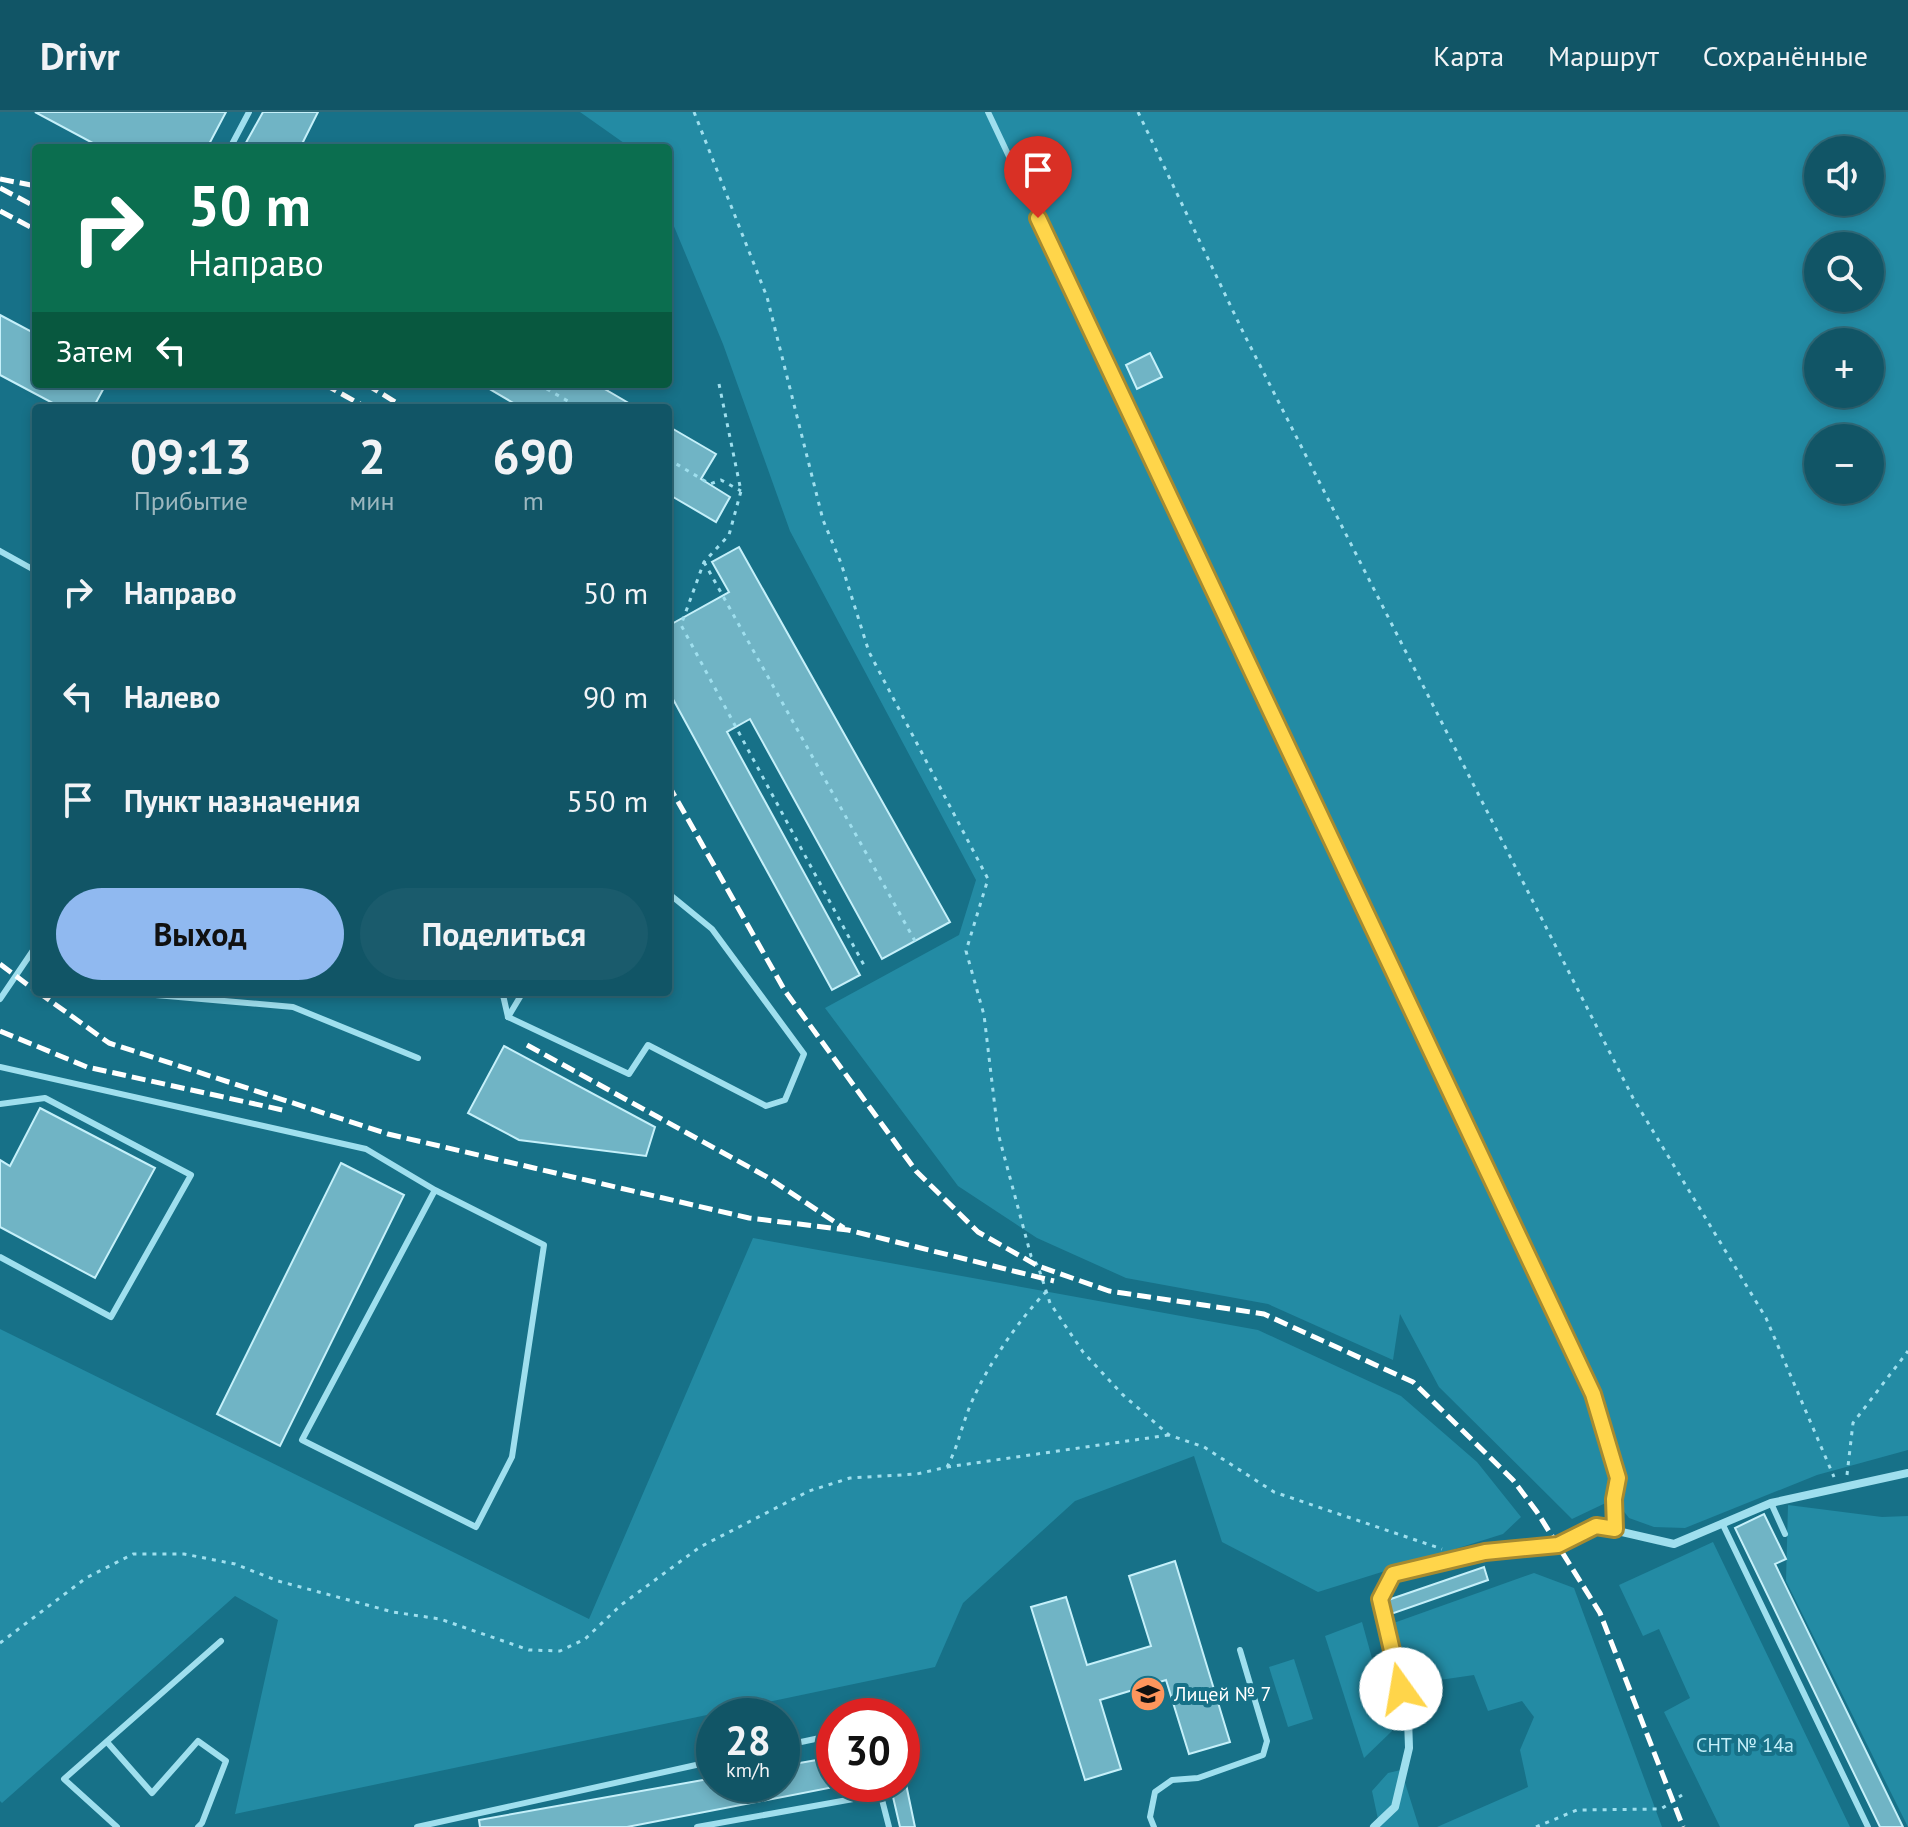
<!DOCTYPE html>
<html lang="ru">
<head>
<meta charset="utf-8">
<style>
  body { margin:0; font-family:"PT Sans",sans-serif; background:#1a5b6c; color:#f1f3f6; height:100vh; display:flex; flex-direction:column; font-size:30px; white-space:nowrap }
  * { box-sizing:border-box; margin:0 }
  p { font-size:26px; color:#9cb7bf }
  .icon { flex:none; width:44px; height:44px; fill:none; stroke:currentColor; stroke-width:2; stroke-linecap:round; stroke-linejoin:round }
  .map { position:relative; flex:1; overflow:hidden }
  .side { position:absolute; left:32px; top:292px; width:640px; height:592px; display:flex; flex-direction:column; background:#156; border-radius:8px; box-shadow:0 4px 12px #0003,0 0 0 2px #306b7a }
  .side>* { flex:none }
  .banner { position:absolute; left:32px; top:32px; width:640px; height:244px; border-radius:8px; box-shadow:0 4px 12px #0003,0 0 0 2px #306b7a; background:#0b6e4f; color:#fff; overflow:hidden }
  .buttons { position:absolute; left:1804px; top:24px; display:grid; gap:16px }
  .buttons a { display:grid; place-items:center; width:80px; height:80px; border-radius:50%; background:#156; box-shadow:0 4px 12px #0003,0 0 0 2px #306b7a; font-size:40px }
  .speed { position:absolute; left:696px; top:1586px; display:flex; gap:16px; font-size:40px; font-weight:700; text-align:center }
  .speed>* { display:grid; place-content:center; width:104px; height:104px; border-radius:50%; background:#156; box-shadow:0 4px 12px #0003,0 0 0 2px #306b7a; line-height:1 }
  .speed small { font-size:20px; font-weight:400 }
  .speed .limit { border:12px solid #d22; background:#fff; color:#111 }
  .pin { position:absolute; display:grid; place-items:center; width:68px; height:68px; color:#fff; margin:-82px -34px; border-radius:50% 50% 50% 0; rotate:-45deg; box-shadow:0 0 8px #0007 }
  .pin .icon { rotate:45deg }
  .me { position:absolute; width:88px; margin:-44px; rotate:347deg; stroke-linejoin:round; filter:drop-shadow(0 0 6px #0008) }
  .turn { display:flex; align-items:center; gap:28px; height:168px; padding:0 24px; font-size:36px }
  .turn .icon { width:104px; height:104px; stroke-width:2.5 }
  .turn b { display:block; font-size:56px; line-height:68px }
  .then { display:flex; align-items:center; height:76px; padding:0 24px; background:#0003; gap:16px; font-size:30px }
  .eta { display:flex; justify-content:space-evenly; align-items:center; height:136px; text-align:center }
  .eta b { font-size:48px; font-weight:800; line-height:56px }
  .button { display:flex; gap:16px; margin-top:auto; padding:16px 24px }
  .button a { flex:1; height:92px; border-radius:48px; background:#90b9f0; color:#111; font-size:32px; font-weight:800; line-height:92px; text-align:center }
  .button a+a { background:#1a5b6c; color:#f1f3f6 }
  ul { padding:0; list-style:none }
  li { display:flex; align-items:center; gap:24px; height:104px; padding:0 24px }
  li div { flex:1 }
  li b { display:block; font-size:30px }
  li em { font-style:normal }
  header { display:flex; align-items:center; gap:48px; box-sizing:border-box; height:112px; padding:0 40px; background:#156; border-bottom:2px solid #306b7a }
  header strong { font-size:38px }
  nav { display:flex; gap:44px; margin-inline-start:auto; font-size:28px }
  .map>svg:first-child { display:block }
</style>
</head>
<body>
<header>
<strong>Drivr</strong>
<nav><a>Карта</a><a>Маршрут</a><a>Сохранённые</a></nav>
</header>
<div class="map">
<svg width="1908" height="1715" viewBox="0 0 1908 1715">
  <rect width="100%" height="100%" fill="#177188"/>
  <!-- green -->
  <g fill="#238ba4" fill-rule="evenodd">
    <path d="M 580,0 L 1908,0 L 1908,1338 L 1817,1363 L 1685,1416 L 1654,1415 L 1629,1406 L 1614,1387 L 1572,1407 L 1439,1275 L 1400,1202 L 1393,1248 L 1268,1192 L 1126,1166 L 1037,1126 L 958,1074 L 825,896 L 959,823 L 976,768 L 790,419 L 723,232 L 668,100 L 668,36 L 631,36 ZM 1818,38 L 1870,38 L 1870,90 L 1818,90 ZM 1818,134 L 1870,134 L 1870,186 L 1818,186 ZM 1818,230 L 1870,230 L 1870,282 L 1818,282 ZM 1818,326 L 1870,326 L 1870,378 L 1818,378 Z"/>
    <path d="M 753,1126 L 1258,1218 L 1401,1284 L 1477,1350 L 1521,1405 L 1503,1422 L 1318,1480 L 1222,1430 L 1194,1344 L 1075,1389 L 963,1491 L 935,1555 L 235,1702 L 278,1508 L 235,1484 L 2,1691 L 0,1689 L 0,1217 L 589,1507 Z"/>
    <path d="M 1788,1393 L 1882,1405 L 1908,1404 L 1908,1715 L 1786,1469 Z"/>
    <path d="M 1713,1430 L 1850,1715 L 1720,1715 L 1664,1600 L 1690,1586 L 1659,1517 L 1643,1524 L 1619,1473 Z"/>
    <path d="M 1534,1461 L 1574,1476 L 1662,1715 L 1437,1715 L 1528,1675 L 1520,1638 L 1534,1605 L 1522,1589 L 1488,1599 L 1474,1563 L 1405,1573 L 1388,1513 Z"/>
    <path d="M 1362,1510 L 1392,1619 L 1364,1646 L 1325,1524 Z"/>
    <path d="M 1294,1547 L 1313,1607 L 1288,1615 L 1269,1555 Z"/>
    <path d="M 1401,1658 L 1419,1715 L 1377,1715 L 1379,1712 L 1372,1679 L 1388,1661 Z"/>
  </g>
  <!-- building -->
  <g fill="#70b4c5" stroke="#c5f0fa" stroke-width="2">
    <path d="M 35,0 L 226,0 L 207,36 L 102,36 Z"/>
    <path d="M 263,0 L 318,0 L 300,36 L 243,36 Z"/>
    <path d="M 0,203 L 36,222 L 36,272 L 106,272 L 93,296 L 62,296 L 0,263 Z"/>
    <path d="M 1150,241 L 1162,265 L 1137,277 L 1126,253 Z"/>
    <path d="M 481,272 L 596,272 L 637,296 L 522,296 Z"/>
    <path d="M 668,314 L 716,342 L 701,367 L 730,385 L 716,410 L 668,382 Z"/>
    <path d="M 739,435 L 950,810 L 882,847 L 750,607 L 727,620 L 860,863 L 832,878 L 668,578 L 668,514 L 729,480 L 712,450 Z"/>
    <path d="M 504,934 L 655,1015 L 646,1044 L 519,1028 L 468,1001 Z"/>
    <path d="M 40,996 L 155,1056 L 95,1166 L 0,1115 L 0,1048 L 10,1054 Z"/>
    <path d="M 341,1051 L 404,1083 L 280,1334 L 217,1302 Z"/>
    <path d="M 1764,1402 L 1786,1447 L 1775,1452 L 1903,1715 L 1880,1715 L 1735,1416 Z"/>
    <path d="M 1175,1449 L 1230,1630 L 1189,1642 L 1166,1568 L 1100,1588 L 1121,1657 L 1085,1668 L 1031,1495 L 1066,1485 L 1087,1553 L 1151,1534 L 1129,1464 Z"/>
    <path d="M 1484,1455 L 1488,1468 L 1391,1502 L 1388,1488 Z"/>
    <path d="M 834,1645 L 834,1675 L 627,1715 L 480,1715 L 479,1708 L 714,1666 L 714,1672 L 782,1672 L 782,1654 Z"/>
    <path d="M 890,1672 L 906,1672 L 915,1715 L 900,1715 Z"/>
  </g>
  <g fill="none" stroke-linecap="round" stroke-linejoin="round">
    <!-- path -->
    <g stroke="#9fdfee" stroke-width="3" stroke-dasharray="4 6" stroke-linecap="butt">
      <path d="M 694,0 L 767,185 L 823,408 L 841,451 L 869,540 L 988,767 L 966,839 L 984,903 L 998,1021 L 1031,1144 L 1038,1154 L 1050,1191 L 1083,1240 L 1122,1282 L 1169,1323 L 1204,1335 L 1274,1380 L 1442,1437"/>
      <path d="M 1138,0 L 1244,222 L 1633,986 L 1766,1206 L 1834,1365"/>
      <path d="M 538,272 L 580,296"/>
      <path d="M 719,272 L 741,379 L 729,423 L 704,450 L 681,513 L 866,857"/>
      <path d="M 668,347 L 710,372 L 721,368 L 741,379"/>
      <path d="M 704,450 L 915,829"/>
      <path d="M 947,1355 L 1169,1323"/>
      <path d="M 1847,1363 L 1853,1311 L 1908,1239"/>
      <path d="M 0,1531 L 86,1466 L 133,1442 L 184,1442 L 235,1452 L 278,1469 L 393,1500 L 440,1507 L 529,1538 L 560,1539 L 585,1527 L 621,1493 L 700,1435 L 809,1379 L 850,1366 L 917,1362 L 947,1355 C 958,1334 959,1323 967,1302 C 980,1264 1018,1208 1046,1180"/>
      <path d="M 1536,1715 L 1577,1698 L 1661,1697 L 1682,1683"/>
    </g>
    <!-- lane -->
    <g stroke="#9fdfee" stroke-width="6">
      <path d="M 988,0 L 1593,1282 L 1618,1366 L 1614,1387 L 1615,1417"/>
      <path d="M 230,36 L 249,0"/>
      <path d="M 0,439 L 36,459"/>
      <path d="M 121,880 L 293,895 L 418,946"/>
      <path d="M 498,880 L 503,883 L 508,905"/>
      <path d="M 0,887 L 36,834"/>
      <path d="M 508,905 L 629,962 L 648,933 L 766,994 L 785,988 L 804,942 L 712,817 L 668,781"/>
      <path d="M 508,905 L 523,880"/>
      <path d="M 0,955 L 366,1037 L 435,1078 L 544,1133 L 512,1345 L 476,1415 L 302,1328 L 435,1078"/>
      <path d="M 0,992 L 45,986 L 191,1063 L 111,1205 L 0,1145"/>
      <path d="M 1771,1391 L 1785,1422"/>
      <path d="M 1723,1413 L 1868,1715"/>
      <path d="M 107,1630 L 152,1681 L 198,1629 L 226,1649 L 202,1711 L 198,1715"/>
      <path d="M 782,1634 L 834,1623"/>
      <path d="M 878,1672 L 889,1715"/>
      <path d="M 117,1715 L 64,1667 L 221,1529"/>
      <path d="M 417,1715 L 714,1649"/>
      <path d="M 697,1715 L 881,1682"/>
      <path d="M 1154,1715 L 1150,1705 L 1155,1680 L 1172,1668 L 1198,1666 L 1263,1643 L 1267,1629 L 1240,1538"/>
    </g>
    <!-- street -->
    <path stroke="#9fdfee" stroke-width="8" d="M 1374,1715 L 1395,1695 L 1409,1636 L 1408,1606 L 1380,1487 L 1393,1462 L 1485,1440 L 1558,1433 L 1596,1414 L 1674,1432 L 1771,1391 L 1908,1361"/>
    <!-- rail -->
    <g stroke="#fff" stroke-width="5" stroke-dasharray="14 6" stroke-linecap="butt">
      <path d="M 0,67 L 36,74"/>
      <path d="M 0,76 L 36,95"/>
      <path d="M 0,99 L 36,118"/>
      <path d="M 324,272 L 367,296"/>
      <path d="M 366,272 L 405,296"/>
      <path d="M 668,672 L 785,879 L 916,1059 L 978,1120 L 1038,1154 L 1109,1179 L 1264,1202 L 1413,1270 L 1513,1368 L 1537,1400 L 1600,1501 L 1683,1715"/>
      <path d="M 0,852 L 36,879"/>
      <path d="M 38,880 L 109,931 L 388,1022 L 749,1106 L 848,1118 L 1054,1169"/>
      <path d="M 0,919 L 87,955 L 287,999"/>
      <path d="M 527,933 L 767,1065 L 844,1116"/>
    </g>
  </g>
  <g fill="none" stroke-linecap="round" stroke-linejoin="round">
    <defs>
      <path id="route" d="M 1038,106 L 1593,1282 L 1618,1366 L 1614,1387 L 1615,1417 L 1596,1414 L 1558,1433 L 1485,1440 L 1393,1462 L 1380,1487 L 1401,1577"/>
    </defs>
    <!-- route casing -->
    <use href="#route" stroke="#a68a30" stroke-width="20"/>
    <!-- route -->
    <use href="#route" stroke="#ffd54a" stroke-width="14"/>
  </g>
  <!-- icons -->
  <defs>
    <symbol id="school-disc" viewBox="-11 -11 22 22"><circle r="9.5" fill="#ff955c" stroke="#177188"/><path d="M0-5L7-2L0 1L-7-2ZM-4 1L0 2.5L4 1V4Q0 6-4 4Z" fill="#111"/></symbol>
  </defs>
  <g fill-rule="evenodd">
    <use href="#school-disc" x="1128" y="1562" width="40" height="40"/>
  </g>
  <g text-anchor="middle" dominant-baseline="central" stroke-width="8" stroke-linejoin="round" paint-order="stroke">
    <!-- poi labels -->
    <g font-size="20" fill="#fff" stroke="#177188" text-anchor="start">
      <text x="1174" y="1582">Лицей № 7</text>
    </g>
    <!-- park labels -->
    <g font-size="20" fill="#c5f0fa" stroke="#177188">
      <text x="1745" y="1633">СНТ № 14а</text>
    </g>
  </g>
</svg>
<div class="buttons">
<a><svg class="icon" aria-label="sound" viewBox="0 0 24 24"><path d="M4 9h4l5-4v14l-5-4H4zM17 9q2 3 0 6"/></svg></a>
<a><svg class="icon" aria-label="search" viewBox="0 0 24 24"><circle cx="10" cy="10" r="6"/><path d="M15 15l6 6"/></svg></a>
<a>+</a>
<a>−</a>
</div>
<div class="speed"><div>28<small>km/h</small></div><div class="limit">30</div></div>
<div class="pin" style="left:1038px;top:106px;background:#d93025"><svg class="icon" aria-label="arrive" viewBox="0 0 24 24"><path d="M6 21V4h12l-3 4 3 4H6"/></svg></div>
<svg class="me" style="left:1401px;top:1577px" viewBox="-20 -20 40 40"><circle r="19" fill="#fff"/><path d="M0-13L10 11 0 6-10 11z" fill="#ffd54a"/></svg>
<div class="banner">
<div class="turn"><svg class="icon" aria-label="right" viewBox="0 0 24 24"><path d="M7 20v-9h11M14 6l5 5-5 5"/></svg><div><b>50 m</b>Направо</div></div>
<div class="then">Затем<svg class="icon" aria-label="left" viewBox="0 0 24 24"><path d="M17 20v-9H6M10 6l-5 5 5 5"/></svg></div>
</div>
<section class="side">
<div class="eta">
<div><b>09:13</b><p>Прибытие</p></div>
<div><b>2</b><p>мин</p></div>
<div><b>690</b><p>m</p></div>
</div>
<ul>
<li><svg class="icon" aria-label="right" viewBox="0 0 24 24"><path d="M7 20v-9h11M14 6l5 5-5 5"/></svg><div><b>Направо</b></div><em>50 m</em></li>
<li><svg class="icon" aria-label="left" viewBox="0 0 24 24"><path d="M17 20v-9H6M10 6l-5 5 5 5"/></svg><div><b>Налево</b></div><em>90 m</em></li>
<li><svg class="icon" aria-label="arrive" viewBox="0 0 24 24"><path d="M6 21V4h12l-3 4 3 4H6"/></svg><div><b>Пункт назначения</b></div><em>550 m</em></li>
</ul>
<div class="button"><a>Выход</a><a>Поделиться</a></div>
</section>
</div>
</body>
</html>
